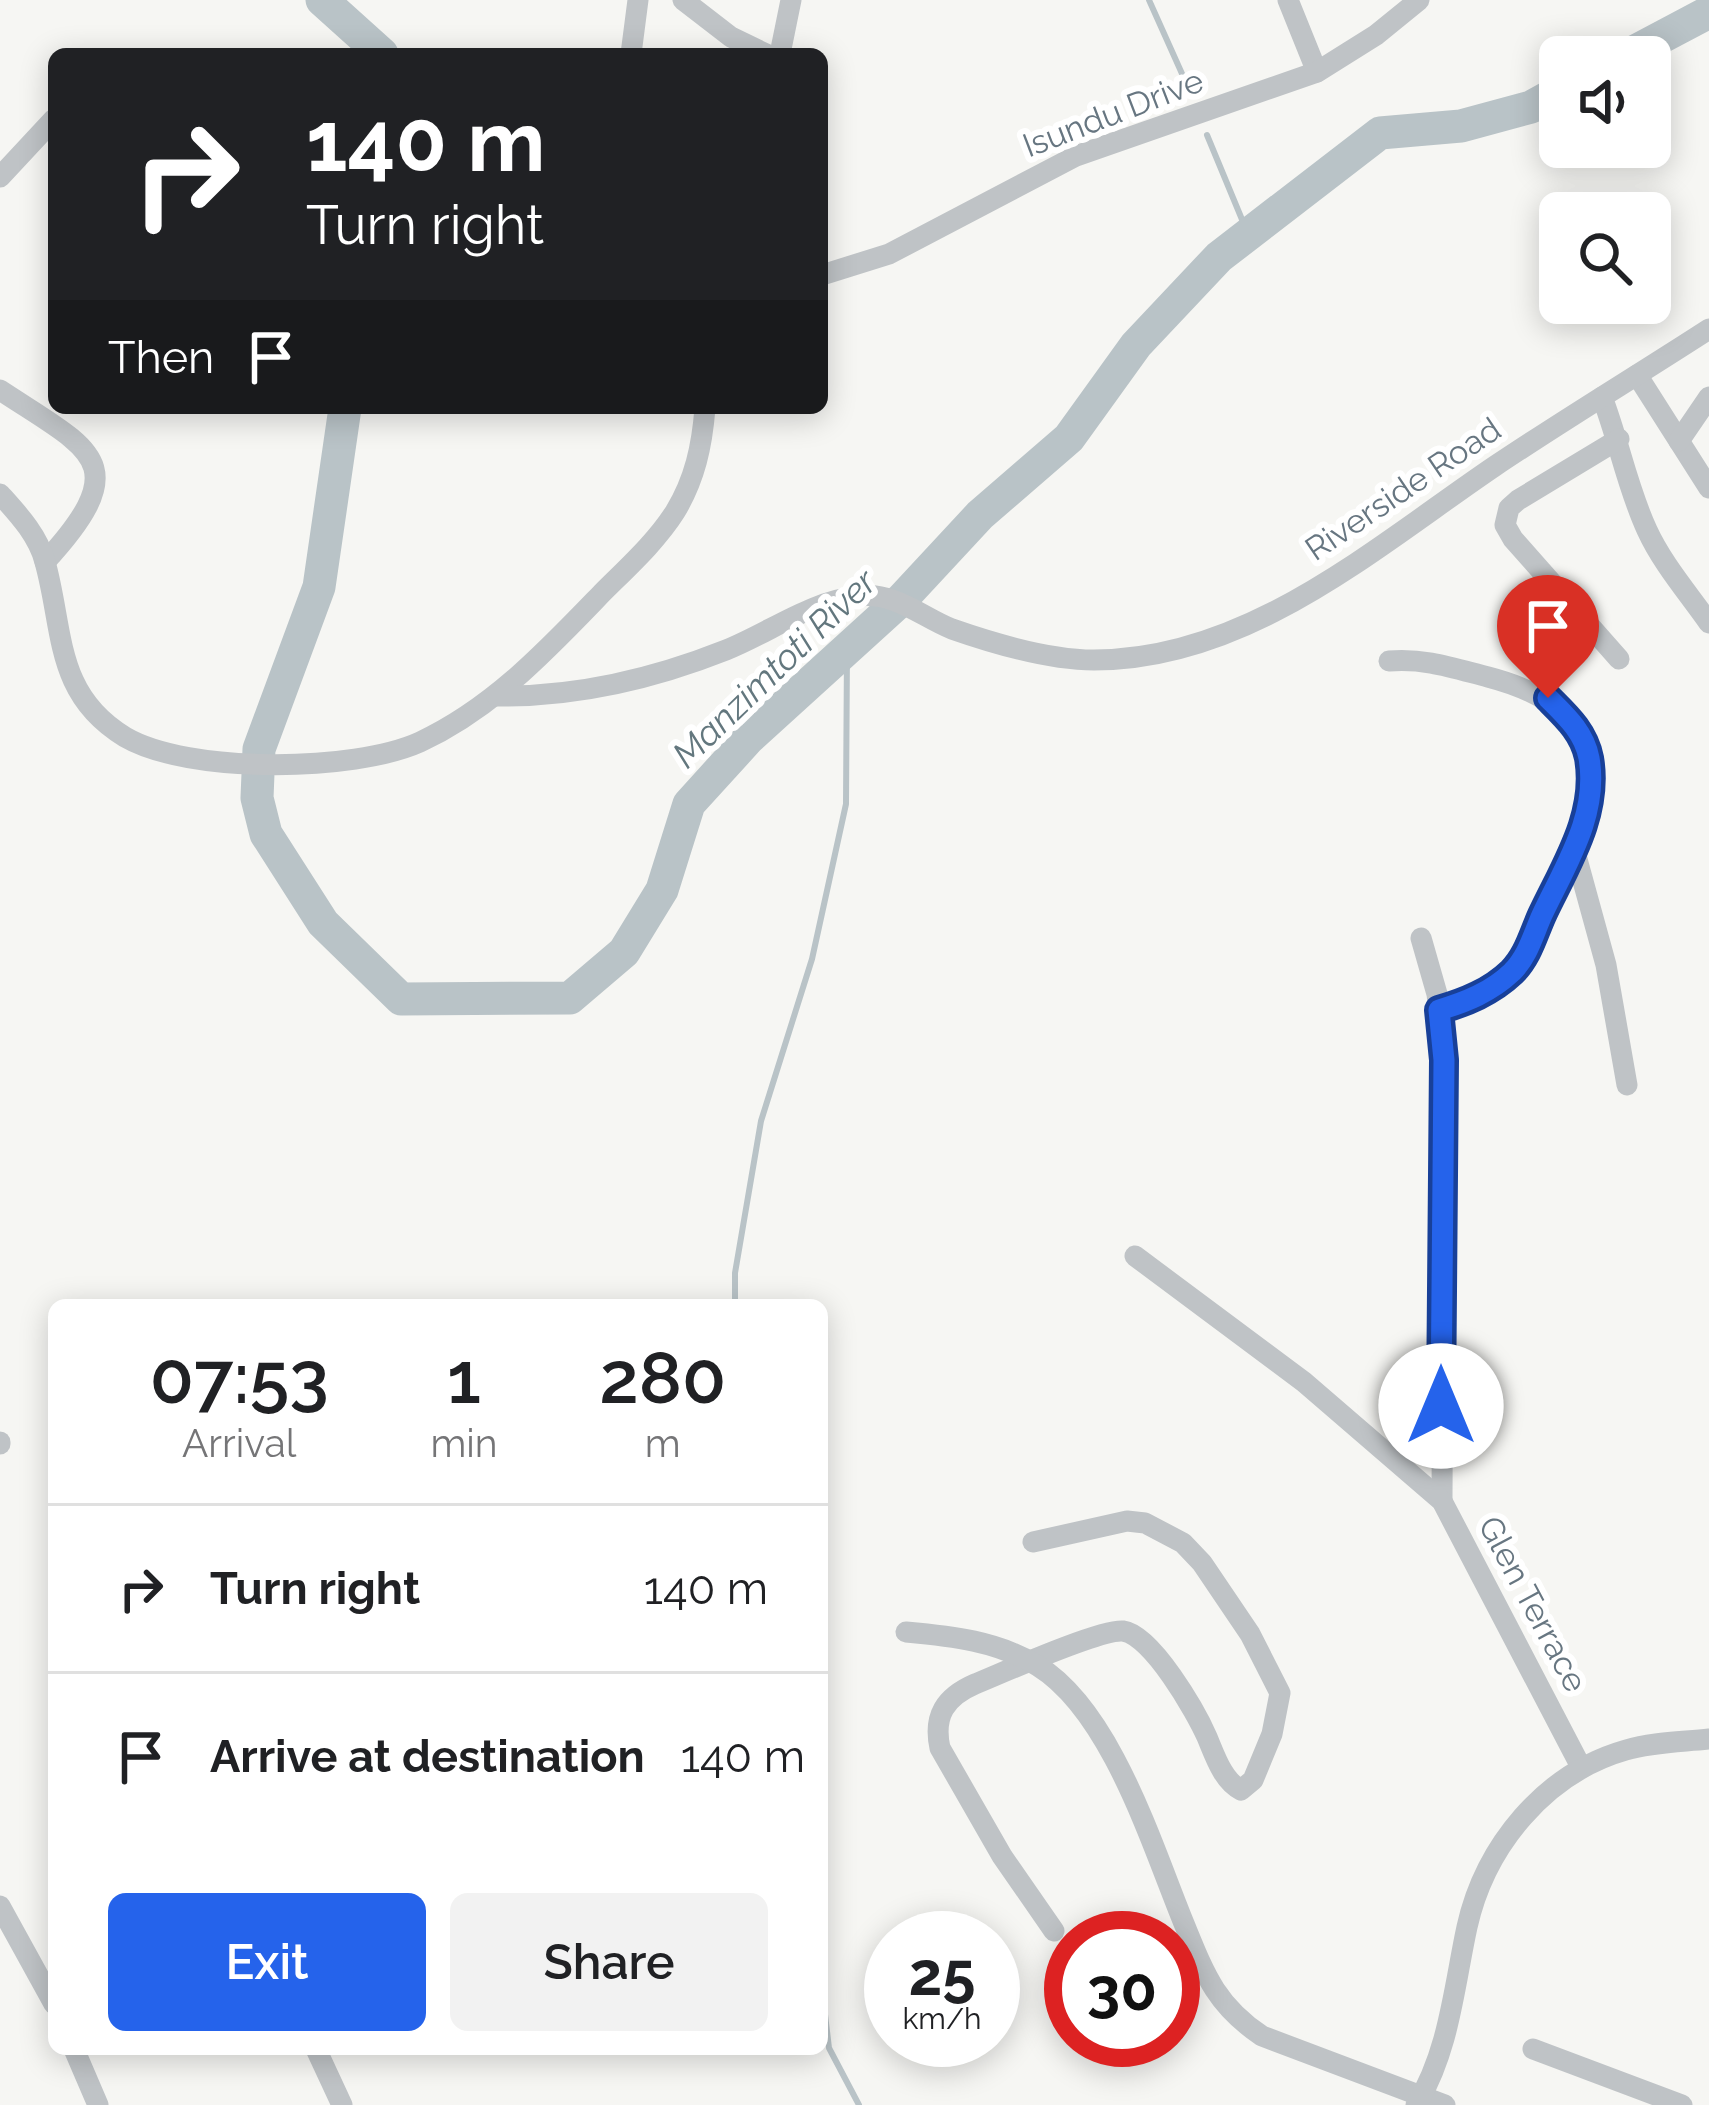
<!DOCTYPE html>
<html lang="en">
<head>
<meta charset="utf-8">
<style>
  body { margin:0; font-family:Raleway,sans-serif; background:#f2f2f2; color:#202124; height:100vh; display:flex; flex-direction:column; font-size:45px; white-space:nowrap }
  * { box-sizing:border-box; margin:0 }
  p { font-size:39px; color:#757577 }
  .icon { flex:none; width:66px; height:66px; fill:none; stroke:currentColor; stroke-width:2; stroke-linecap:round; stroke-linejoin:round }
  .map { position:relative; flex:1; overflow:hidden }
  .drawer { position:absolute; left:48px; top:1299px; width:780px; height:756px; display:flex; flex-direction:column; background:#fff; border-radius:18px; box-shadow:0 6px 30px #0003 }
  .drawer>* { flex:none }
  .top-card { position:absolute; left:48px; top:48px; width:780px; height:366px; border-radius:18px; box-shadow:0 6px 30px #0003; background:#202124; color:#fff; overflow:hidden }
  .buttons { position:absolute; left:1539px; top:36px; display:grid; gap:24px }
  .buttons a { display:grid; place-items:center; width:132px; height:132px; border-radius:18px; background:#fff; box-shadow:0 6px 30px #0003; font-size:60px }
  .speed { position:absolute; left:864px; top:1911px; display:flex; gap:24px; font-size:60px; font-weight:700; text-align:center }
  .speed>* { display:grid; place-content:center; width:156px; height:156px; border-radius:50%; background:#fff; box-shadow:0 6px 30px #0003; line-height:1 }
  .speed small { font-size:30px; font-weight:400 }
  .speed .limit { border:18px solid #d22; background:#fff; color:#111 }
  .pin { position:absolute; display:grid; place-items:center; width:102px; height:102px; color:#fff; margin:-123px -51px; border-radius:50% 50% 50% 0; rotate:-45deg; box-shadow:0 0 12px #0007 }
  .pin .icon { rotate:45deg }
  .me { position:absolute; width:132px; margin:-66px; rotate:0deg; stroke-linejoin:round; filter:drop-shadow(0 0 9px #0008) }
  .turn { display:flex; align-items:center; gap:42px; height:252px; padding:0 60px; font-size:54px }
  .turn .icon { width:156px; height:156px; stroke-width:2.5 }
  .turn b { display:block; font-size:84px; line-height:102px }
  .then { display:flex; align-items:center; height:114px; padding:0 60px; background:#0003; gap:24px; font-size:45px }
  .eta { display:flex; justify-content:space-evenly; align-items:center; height:204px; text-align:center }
  .eta b { font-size:72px; font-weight:600; line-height:84px }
  .primary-button { display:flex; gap:24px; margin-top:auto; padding:24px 60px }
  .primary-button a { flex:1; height:138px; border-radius:18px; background:#2563eb; color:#fff; font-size:48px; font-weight:600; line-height:138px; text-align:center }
  .primary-button a+a { background:#f2f2f2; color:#202124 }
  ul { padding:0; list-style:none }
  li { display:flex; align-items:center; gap:36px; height:168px; padding:0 60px; border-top:3px solid #e0e0e0 }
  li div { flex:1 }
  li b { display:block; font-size:45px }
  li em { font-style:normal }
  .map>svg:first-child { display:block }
</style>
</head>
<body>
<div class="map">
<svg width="1709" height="2105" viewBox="0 0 1709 2105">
  <rect width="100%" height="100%" fill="#f6f6f3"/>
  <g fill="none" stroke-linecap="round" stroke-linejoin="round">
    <!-- stream -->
    <g stroke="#b9c3c7" stroke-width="6">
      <path d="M 1149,0 L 1192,96"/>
      <path d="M 1207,135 L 1248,234"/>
      <path d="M 735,1305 L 735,1273 L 761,1121 L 812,959 L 846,804 L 847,649"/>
      <path d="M 822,1989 L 829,2048 L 859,2105"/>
    </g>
    <!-- river -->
    <g stroke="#b9c3c7" stroke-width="33">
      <path d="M 322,0 L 382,54"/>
      <path d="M 1624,57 L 1709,12"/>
      <path d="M 345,408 L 319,587 L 259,749 L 257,798 L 266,834 L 323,923 L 401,999 L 570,998 L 624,952 L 662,890 L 689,804 L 749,738 L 902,599 L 980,515 L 1069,438 L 1136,345 L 1219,257 L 1380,133 L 1461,126 L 1531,107 L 1560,91"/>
    </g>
    <!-- minor -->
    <g stroke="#bfc3c6" stroke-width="21">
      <path d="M 683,0 L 731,37 L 766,54"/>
      <path d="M 1288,0 L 1317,72"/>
      <path d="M 631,54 L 638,0"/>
      <path d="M 780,54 L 791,0"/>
      <path d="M 0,177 L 54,119"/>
      <path d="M 822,275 L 889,254 L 1076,156 L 1317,72 L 1376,35 L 1419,0"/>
      <path d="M 1637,375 L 1709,488"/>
      <path d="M 0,390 C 91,450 137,462 45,562"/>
      <path d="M 1602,397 C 1619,441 1627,487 1647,530 C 1662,563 1688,593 1709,623"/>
      <path d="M 1619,439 L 1518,500 L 1509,508 L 1505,525 L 1513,539 L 1619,659"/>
      <path d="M 1679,441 L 1709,397"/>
      <path d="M 0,494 C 18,514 38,535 45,562 C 64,630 54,694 125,737 C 188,774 354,772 420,742 C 493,708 547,650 602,593 C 627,568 656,542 675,512 C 695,479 702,446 705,408"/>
      <path d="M 1389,661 C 1425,658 1453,668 1488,677 C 1627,713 1601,805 1546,907 C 1539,920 1535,936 1528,949 C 1510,983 1474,1000 1439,1010"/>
      <path d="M 497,696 C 576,697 653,679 726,650 C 771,632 810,601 860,596 C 895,592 922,617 952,629 C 995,644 1048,660 1094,660 C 1248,660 1374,548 1495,466 C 1565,419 1638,375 1709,329"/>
      <path d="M 1575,852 L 1606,965 L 1627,1085"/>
      <path d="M 1421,938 L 1437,994 L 1444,1060 L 1442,1501"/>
      <path d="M 1135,1256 L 1304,1382 L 1442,1501 L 1581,1767"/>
      <path d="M 0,1442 L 0,1444"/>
      <path d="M 1033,1542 L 1127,1521 L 1145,1523 L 1183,1543 L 1202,1563 L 1250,1634 L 1280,1693 L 1272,1734 L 1253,1780 L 1241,1790 C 1223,1781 1215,1756 1207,1737 C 1196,1712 1152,1635 1123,1631 C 1100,1629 1002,1673 975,1684 C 945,1697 933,1716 940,1748 L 1002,1856 L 1054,1931"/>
      <path d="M 906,1632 C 951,1636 998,1641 1038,1666 C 1112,1712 1152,1846 1185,1926 C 1205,1975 1216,2005 1262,2036 L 1445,2105"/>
      <path d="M 0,1906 L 54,2004"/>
      <path d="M 74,2049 L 98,2105"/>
      <path d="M 316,2049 L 342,2105"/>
      <path d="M 1533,2049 L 1682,2105"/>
      <path d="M 1416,2105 C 1449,2052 1454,1987 1467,1927 C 1485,1846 1545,1773 1626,1750 C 1653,1742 1681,1742 1709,1739"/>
    </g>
  </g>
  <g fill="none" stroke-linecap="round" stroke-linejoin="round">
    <defs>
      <path id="route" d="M 1441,1406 L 1444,1060 L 1439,1010 C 1466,1002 1491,992 1512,972 C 1528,956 1533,935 1542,915 C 1565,866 1599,815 1589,758 C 1584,732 1566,716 1548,698"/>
    </defs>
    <!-- route casing -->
    <use href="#route" stroke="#184099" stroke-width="30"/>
    <!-- route -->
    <use href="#route" stroke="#2563eb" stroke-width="21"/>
  </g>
  <g text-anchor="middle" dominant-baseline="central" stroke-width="12" stroke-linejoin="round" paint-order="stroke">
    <!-- street labels -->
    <g font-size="33" fill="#677681" stroke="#fff">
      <text transform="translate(1113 113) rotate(-21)">Isundu Drive</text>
      <text transform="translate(1403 489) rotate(-34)">Riverside Road</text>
      <text transform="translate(1533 1604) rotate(62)">Glen Terrace</text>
    </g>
    <!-- water labels -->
    <g font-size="36" font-style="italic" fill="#63777e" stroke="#fff">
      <text transform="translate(774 668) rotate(-44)">Manzimtoti River</text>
    </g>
  </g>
</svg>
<div class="buttons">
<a><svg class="icon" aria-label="sound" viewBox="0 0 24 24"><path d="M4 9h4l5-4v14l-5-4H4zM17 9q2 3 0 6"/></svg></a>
<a><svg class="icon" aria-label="search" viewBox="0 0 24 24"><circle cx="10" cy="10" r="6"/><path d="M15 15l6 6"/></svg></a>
</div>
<div class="speed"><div>25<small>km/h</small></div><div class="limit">30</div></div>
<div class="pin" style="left:1548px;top:698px;background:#d93025"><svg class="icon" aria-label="arrive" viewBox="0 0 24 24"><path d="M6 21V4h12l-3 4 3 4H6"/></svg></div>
<svg class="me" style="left:1441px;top:1406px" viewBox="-20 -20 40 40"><circle r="19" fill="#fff"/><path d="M0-13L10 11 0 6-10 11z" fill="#2563eb"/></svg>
<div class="top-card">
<div class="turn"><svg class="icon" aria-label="right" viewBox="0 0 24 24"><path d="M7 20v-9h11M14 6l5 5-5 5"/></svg><div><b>140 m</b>Turn right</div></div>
<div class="then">Then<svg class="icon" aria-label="arrive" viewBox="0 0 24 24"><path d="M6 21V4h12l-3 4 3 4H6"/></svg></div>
</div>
<section class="drawer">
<div class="eta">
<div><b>07:53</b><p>Arrival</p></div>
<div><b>1</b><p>min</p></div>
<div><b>280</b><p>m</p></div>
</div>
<ul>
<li><svg class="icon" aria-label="right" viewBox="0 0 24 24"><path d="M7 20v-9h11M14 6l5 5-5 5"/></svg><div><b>Turn right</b></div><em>140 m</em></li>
<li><svg class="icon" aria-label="arrive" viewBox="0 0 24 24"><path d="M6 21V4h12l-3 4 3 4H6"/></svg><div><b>Arrive at destination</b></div><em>140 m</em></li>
</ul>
<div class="primary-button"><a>Exit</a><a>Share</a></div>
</section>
</div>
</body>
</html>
